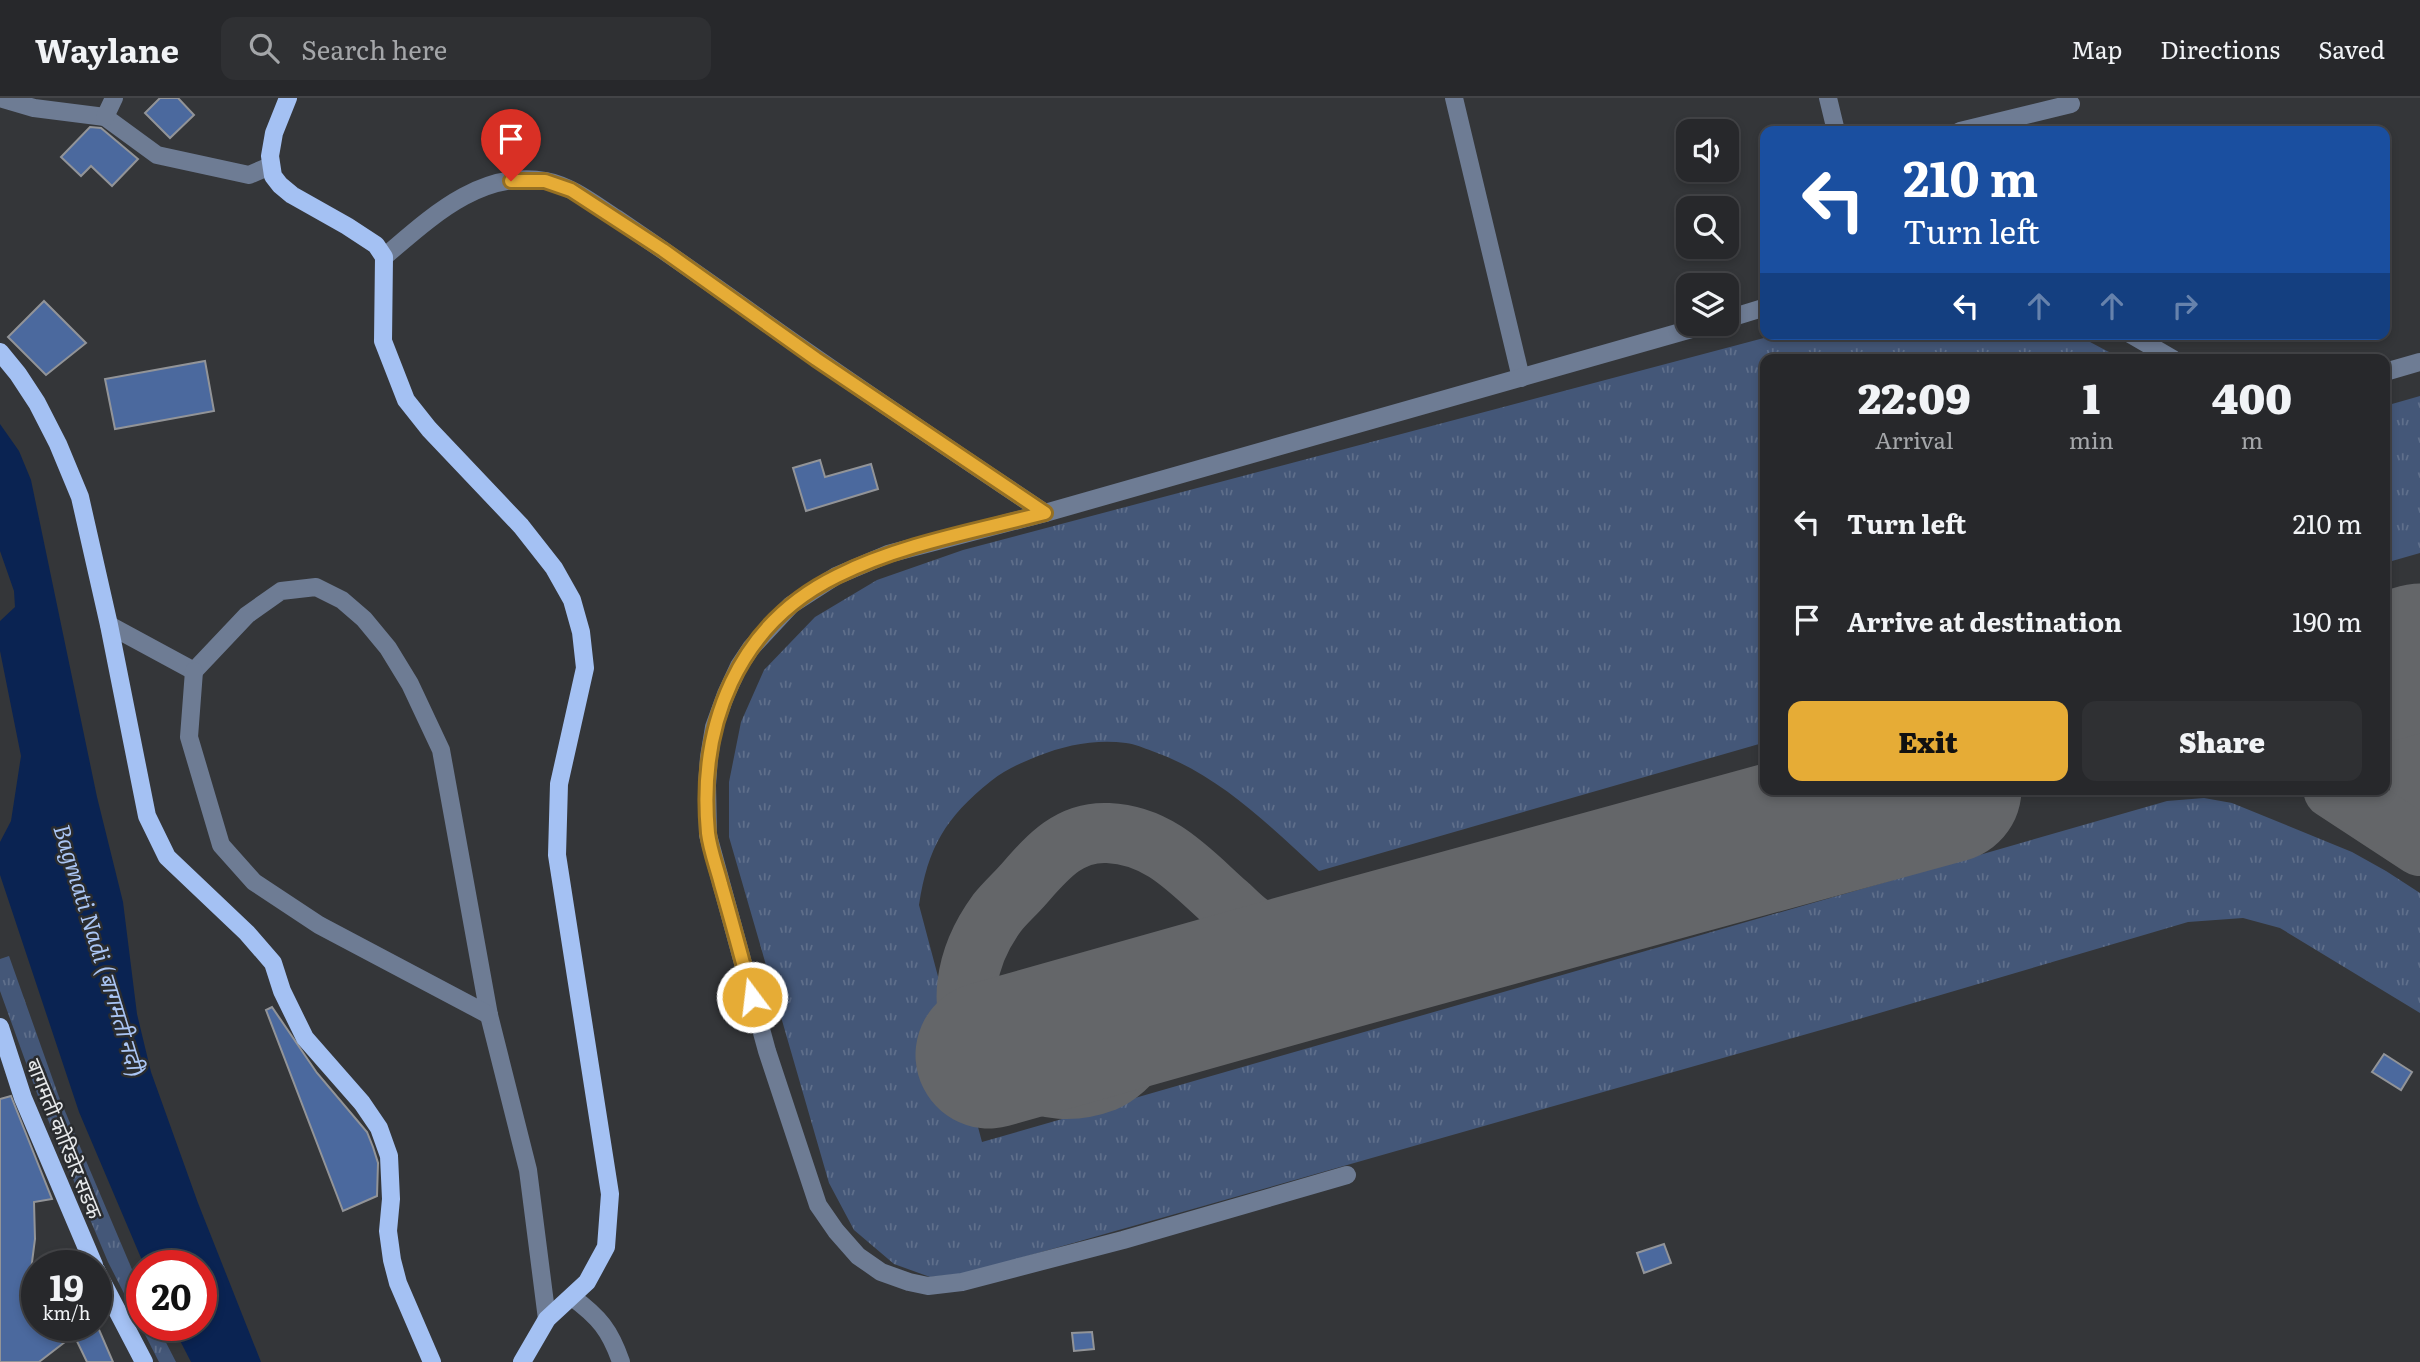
<!DOCTYPE html>
<html lang="en">
<head>
<meta charset="utf-8">
<style>
  body { margin:0; font-family:Literata,"Noto Sans Devanagari",serif; background:#2f3033; color:#f1f3f6; height:100vh; display:flex; flex-direction:column; font-size:26px; white-space:nowrap }
  * { box-sizing:border-box; margin:0 }
  p { font-size:23px; color:#a4a6a9 }
  .icon { flex:none; width:38px; height:38px; fill:none; stroke:currentColor; stroke-width:2; stroke-linecap:round; stroke-linejoin:round }
  .map { position:relative; flex:1; overflow:hidden }
  .panel { position:absolute; left:1760px; top:256px; width:630px; height:441px; display:flex; flex-direction:column; background:#27282b; border-radius:14px; box-shadow:0 4px 10px #0003,0 0 0 2px #434447 }
  .panel>* { flex:none }
  .top-card { position:absolute; left:1760px; top:28px; width:630px; height:214px; border-radius:14px; box-shadow:0 4px 10px #0003,0 0 0 2px #434447; background:#1a4fa0; color:#fff; overflow:hidden }
  .buttons { position:absolute; left:1676px; top:21px; display:grid; gap:14px }
  .buttons a { display:grid; place-items:center; width:63px; height:63px; border-radius:14px; background:#27282b; box-shadow:0 4px 10px #0003,0 0 0 2px #434447; font-size:35px }
  .speed { position:absolute; left:21px; top:1152px; display:flex; gap:14px; font-size:35px; font-weight:700; text-align:center }
  .speed>* { display:grid; place-content:center; width:91px; height:91px; border-radius:50%; background:#27282b; box-shadow:0 4px 10px #0003,0 0 0 2px #434447; line-height:1 }
  .speed small { font-size:18px; font-weight:400 }
  .speed .limit { border:10px solid #d22; background:#fff; color:#111 }
  .pin { position:absolute; display:grid; place-items:center; width:60px; height:60px; color:#fff; margin:-72px -30px; border-radius:50% 50% 50% 0; rotate:-45deg; box-shadow:0 0 7px #0007 }
  .pin .icon { rotate:45deg }
  .me { position:absolute; width:77px; margin:-38px; rotate:345deg; stroke-linejoin:round; filter:drop-shadow(0 0 5px #0008) }
  .turn { display:flex; align-items:center; gap:24px; height:147px; padding:0 28px; font-size:32px }
  .turn .icon { width:91px; height:91px; stroke-width:2.5 }
  .turn b { display:block; font-size:49px; line-height:60px }
  .lanes { display:flex; align-items:center; height:66px; padding:0 28px; background:#0003; justify-content:center; gap:35px; direction:ltr }
  .lanes .off { opacity:.35 }
  .eta { display:flex; justify-content:space-evenly; align-items:center; height:119px; text-align:center }
  .eta b { font-size:42px; font-weight:800; line-height:49px }
  .action { display:flex; gap:14px; margin-top:auto; padding:14px 28px }
  .action a { flex:1; height:80px; border-radius:14px; background:#e6ac36; color:#111; font-size:28px; font-weight:800; line-height:80px; text-align:center }
  .action a+a { background:#2f3033; color:#f1f3f6 }
  ul { padding:0; list-style:none }
  li { display:flex; align-items:center; gap:21px; height:98px; padding:0 28px }
  li div { flex:1 }
  li b { display:block; font-size:26px }
  li em { font-style:normal }
  header { display:flex; align-items:center; gap:42px; box-sizing:border-box; height:98px; padding:0 35px; background:#27282b; border-bottom:2px solid #434447 }
  header strong { font-size:33px }
  nav { display:flex; gap:38px; margin-inline-start:auto; font-size:24px }
  .search { width:490px; height:63px; background:#2f3033; display:flex; align-items:center; gap:18px; box-sizing:border-box; padding:0 24px; border-radius:14px; color:#a4a6a9; font-size:26px }
  .map>svg:first-child { display:block }
</style>
</head>
<body>
<header>
<strong>Waylane</strong>
<div class="search"><svg class="icon" aria-label="search" viewBox="0 0 24 24"><circle cx="10" cy="10" r="6"/><path d="M15 15l6 6"/></svg>Search here</div>
<nav><a>Map</a><a>Directions</a><a>Saved</a></nav>
</header>
<div class="map">
<svg width="2420" height="1264" viewBox="0 0 2420 1264">
  <defs>
    <pattern id="grass-tufts" width="24" height="20" patternUnits="userSpaceOnUse" patternTransform="scale(1.75)"><rect width="24" height="20" fill="#445778"/><path d="M3 7l-1-3M5 7V3M7 7l1-3M15 17l-1-3M17 17v-4M19 17l1-3" fill="none" stroke="#5f6f8b"/></pattern>
  </defs>
  <rect width="100%" height="100%" fill="#343639"/>
  <!-- grass -->
  <g fill="url(#grass-tufts)">
    <path d="M 1779,236 L 2075,236 L 2122,261 L 1766,261 L 1766,644 L 1319,773 C 1268,726 1218,676 1152,653 C 1144,650 1135,646 1126,645 C 1096,641 1066,647 1038,658 C 1021,665 1006,671 991,683 C 945,720 928,749 919,807 L 982,1044 L 2167,703 L 2204,700 L 2232,705 L 2352,754 L 2386,773 L 2420,795 L 2420,915 L 2280,830 L 2243,820 L 2188,824 L 1849,924 L 968,1175 L 930,1179 L 894,1166 L 854,1132 L 829,1085 L 729,739 L 729,684 L 741,624 L 764,572 L 815,519 L 877,482 L 963,452 Z"/>
    <path d="M 2420,298 L 2420,455 L 2385,465 L 2385,308 Z"/>
    <path d="M 9,858 L 59,999 L 142,1195 L 142,1227 L 157,1227 L 176,1264 L 159,1264 L 108,1164 L 38,998 L 0,893 L 0,861 Z"/>
  </g>
  <!-- water -->
  <path fill="#0a2352" d="M 0,326 L 19,353 L 31,382 L 97,699 L 123,804 L 137,916 L 151,974 L 198,1105 L 261,1264 L 191,1264 L 172,1227 L 201,1227 L 201,1167 L 144,1167 L 79,1014 L 0,777 L 0,744 L 11,723 L 21,658 L 0,553 L 0,523 L 15,509 L 14,493 L 0,453 Z"/>
  <g fill="none" stroke-linecap="round" stroke-linejoin="round">
    <!-- taxiway -->
    <g stroke="#646669" stroke-width="60">
      <path d="M 2420,637 L 2418,663 L 2420,696"/>
      <path d="M 2333,691 L 2420,748"/>
      <path d="M 1229,889 C 1207,902 1183,914 1163,932 C 1143,948 1128,974 1104,984 C 1075,995 1044,993 1018,978 C 1008,972 996,965 988,956 C 951,915 967,856 997,815 C 1004,806 1014,797 1022,788 C 1046,761 1068,733 1108,735 C 1160,737 1191,774 1227,806 C 1235,813 1242,821 1251,827 C 1279,844 1315,848 1347,856"/>
    </g>
    <!-- runway -->
    <g stroke="#646669" stroke-width="147">
      <path d="M 2385,569 L 2420,559"/>
      <path d="M 989,957 L 1347,856 L 1948,691"/>
    </g>
  </g>
  <!-- building -->
  <g fill="#4b699e" stroke="#929498" stroke-width="2">
    <path d="M 160,0 L 178,0 L 194,17 L 170,40 L 145,15 Z"/>
    <path d="M 90,29 L 101,30 L 138,61 L 112,88 L 91,68 L 81,78 L 61,59 Z"/>
    <path d="M 44,203 L 86,245 L 46,277 L 8,239 Z"/>
    <path d="M 205,263 L 214,313 L 115,331 L 105,281 Z"/>
    <path d="M 820,362 L 825,379 L 871,366 L 878,391 L 806,413 L 793,370 Z"/>
    <path d="M 272,909 L 317,975 L 367,1034 L 373,1049 L 378,1065 L 377,1098 L 343,1113 L 266,912 Z"/>
    <path d="M 2384,956 L 2412,974 L 2401,992 L 2372,974 Z"/>
    <path d="M 11,998 L 52,1101 L 34,1104 L 35,1141 L 27,1203 L 37,1195 L 37,1227 L 97,1227 L 113,1264 L 87,1264 L 74,1237 L 39,1264 L 0,1264 L 0,1001 Z"/>
    <path d="M 1664,1146 L 1671,1165 L 1644,1175 L 1637,1155 Z"/>
    <path d="M 1092,1234 L 1094,1251 L 1074,1253 L 1072,1235 Z"/>
  </g>
  <g fill="none" stroke-linecap="round" stroke-linejoin="round">
    <!-- minor -->
    <g stroke="#6e7c94" stroke-width="18">
      <path d="M 0,0 L 34,10 L 105,19 L 157,57 L 249,77 L 270,68"/>
      <path d="M 1454,0 L 1521,280"/>
      <path d="M 1828,0 L 1836,33"/>
      <path d="M 105,19 L 114,0"/>
      <path d="M 1960,33 L 2071,6"/>
      <path d="M 384,159 C 429,121 480,71 546,83 C 572,88 594,106 616,120 C 663,152 709,184 755,217 C 850,285 948,350 1045,415"/>
      <path d="M 1727,221 L 1766,209"/>
      <path d="M 2130,236 L 2173,261"/>
      <path d="M 2385,274 L 2420,264"/>
      <path d="M 109,527 L 194,573 L 247,517 L 281,493 L 316,489 L 342,502 L 364,521 L 388,550 L 410,586 L 441,652 L 489,917 L 528,1072 L 547,1221"/>
      <path d="M 194,573 L 189,639 L 221,747 L 254,784 L 319,827 L 489,917"/>
      <path d="M 1347,1077 L 1123,1142 L 962,1184 L 928,1188 L 909,1184 L 881,1174 L 858,1158 L 836,1133 L 818,1107 L 767,953 L 708,737 L 707,687 L 709,659 L 714,629 L 726,596 L 739,568 L 751,550 L 791,507 L 836,478 L 888,456 L 1045,415 L 1709,226"/>
      <path d="M 572,1199 C 599,1219 610,1232 621,1264"/>
    </g>
    <!-- major -->
    <g stroke="#a4c1f3" stroke-width="18">
      <path d="M 288,0 L 274,35 L 270,58 L 273,78 L 280,87 L 292,97 L 347,128 L 376,147 L 384,159 L 383,243 L 406,302 L 429,331 L 521,428 L 554,470 L 572,502 L 581,534 L 585,570 L 559,686 L 557,757 L 610,1096 L 606,1149 L 587,1184 L 547,1221 L 522,1264"/>
      <path d="M 0,254 L 18,276 L 37,305 L 58,346 L 80,399 L 109,527 L 147,718 L 167,759 L 247,835 L 273,865 L 282,893 L 305,940 L 362,1005 L 379,1030 L 389,1058 L 391,1101 L 388,1133 L 392,1162 L 398,1185 L 432,1264"/>
      <path d="M 0,929 L 23,1000 L 94,1167"/>
      <path d="M 96,1172 L 144,1264"/>
    </g>
  </g>
  <g fill="none" stroke-linecap="round" stroke-linejoin="round">
    <defs>
      <path id="route" d="M 511,83 L 545,83 L 571,92 L 663,152 L 816,261 L 1045,415 C 976,433 901,446 837,478 C 737,527 698,628 708,735 C 710,752 717,770 721,786 C 732,824 742,861 752,899"/>
    </defs>
    <!-- route casing -->
    <use href="#route" stroke="#967023" stroke-width="18"/>
    <!-- route -->
    <use href="#route" stroke="#e6ac36" stroke-width="12"/>
  </g>
  <g text-anchor="middle" dominant-baseline="central" stroke-width="5" stroke-linejoin="round" paint-order="stroke">
    <!-- street labels -->
    <g font-size="21" fill="#e7e9eb" stroke="#2a2c2f">
      <text transform="translate(66 1040) rotate(68)">बागमती कोरिडोर सडक</text>
    </g>
    <!-- water labels -->
    <g font-size="23" font-style="italic" fill="#aac5f4" stroke="#2a2c2f">
      <text transform="translate(101 852) rotate(73)">Bagmati Nadi (बागमती नदी)</text>
    </g>
  </g>
</svg>
<div class="buttons">
<a><svg class="icon" aria-label="sound" viewBox="0 0 24 24"><path d="M4 9h4l5-4v14l-5-4H4zM17 9q2 3 0 6"/></svg></a>
<a><svg class="icon" aria-label="search" viewBox="0 0 24 24"><circle cx="10" cy="10" r="6"/><path d="M15 15l6 6"/></svg></a>
<a><svg class="icon" aria-label="layers" viewBox="0 0 24 24"><path d="M12 4l9 5-9 5-9-5zM3 14l9 5 9-5"/></svg></a>
</div>
<div class="speed"><div>19<small>km/h</small></div><div class="limit">20</div></div>
<div class="pin" style="left:511px;top:83px;background:#d93025"><svg class="icon" aria-label="arrive" viewBox="0 0 24 24"><path d="M6 21V4h12l-3 4 3 4H6"/></svg></div>
<svg class="me" style="left:752px;top:899px" viewBox="-20 -20 40 40"><circle r="17" fill="#e6ac36" stroke="#fff" stroke-width="3"/><path d="M0-11L8 9 0 5-8 9z" fill="#fff"/></svg>
<div class="top-card">
<div class="turn"><svg class="icon" aria-label="left" viewBox="0 0 24 24"><path d="M17 20v-9H6M10 6l-5 5 5 5"/></svg><div><b>210 m</b>Turn left</div></div>
<div class="lanes"><svg class="icon" aria-label="left" viewBox="0 0 24 24"><path d="M17 20v-9H6M10 6l-5 5 5 5"/></svg><svg class="icon off" aria-label="ahead" viewBox="0 0 24 24"><path d="M12 20V5M6 11l6-6 6 6"/></svg><svg class="icon off" aria-label="ahead" viewBox="0 0 24 24"><path d="M12 20V5M6 11l6-6 6 6"/></svg><svg class="icon off" aria-label="right" viewBox="0 0 24 24"><path d="M7 20v-9h11M14 6l5 5-5 5"/></svg></div>
</div>
<section class="panel">
<div class="eta">
<div><b>22:09</b><p>Arrival</p></div>
<div><b>1</b><p>min</p></div>
<div><b>400</b><p>m</p></div>
</div>
<ul>
<li><svg class="icon" aria-label="left" viewBox="0 0 24 24"><path d="M17 20v-9H6M10 6l-5 5 5 5"/></svg><div><b>Turn left</b></div><em>210 m</em></li>
<li><svg class="icon" aria-label="arrive" viewBox="0 0 24 24"><path d="M6 21V4h12l-3 4 3 4H6"/></svg><div><b>Arrive at destination</b></div><em>190 m</em></li>
</ul>
<div class="action"><a>Exit</a><a>Share</a></div>
</section>
</div>
</body>
</html>
